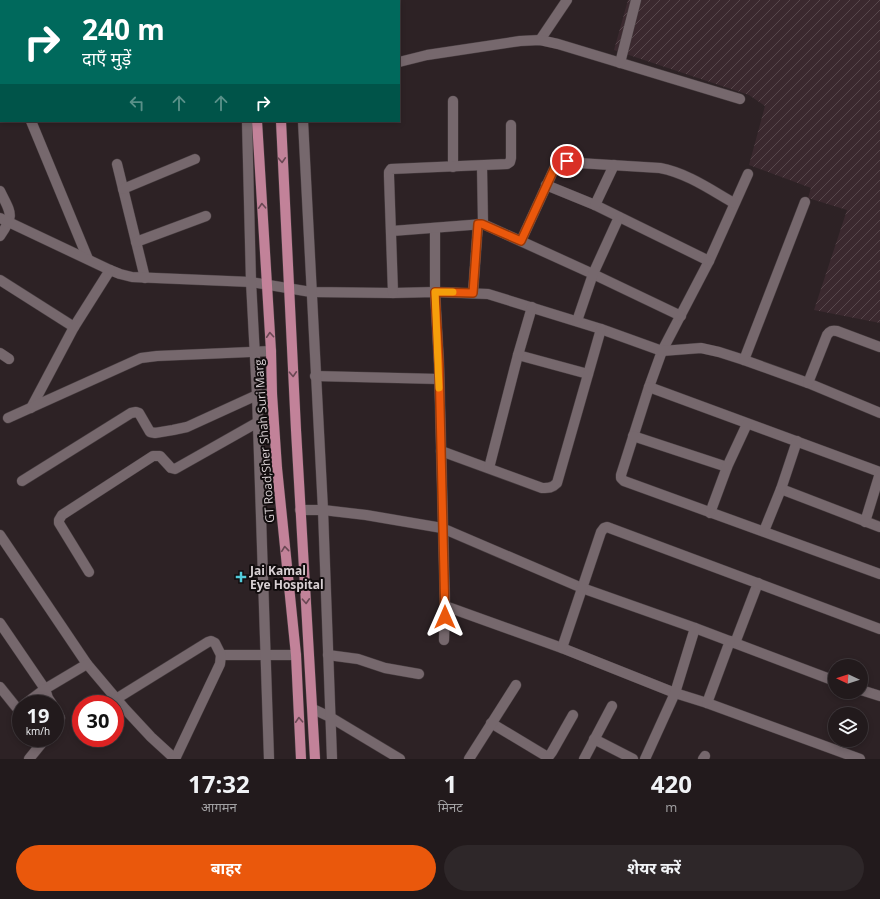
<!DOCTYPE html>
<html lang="hi">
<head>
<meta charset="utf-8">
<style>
  body { margin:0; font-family:"Open Sans","Noto Sans Devanagari",sans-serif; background:#2e2729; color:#f1f3f6; height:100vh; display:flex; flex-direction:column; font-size:15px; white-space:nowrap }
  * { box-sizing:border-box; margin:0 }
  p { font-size:13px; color:#a2a1a3 }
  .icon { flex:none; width:22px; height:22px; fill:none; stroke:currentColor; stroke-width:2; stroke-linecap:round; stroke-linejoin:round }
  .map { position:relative; height:759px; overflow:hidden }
  .panel { display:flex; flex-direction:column; background:#221a1c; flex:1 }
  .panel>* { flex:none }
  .hud { position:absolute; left:0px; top:0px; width:400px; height:122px; box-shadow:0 2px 6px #0003,0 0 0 1px #3f383b; background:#00695c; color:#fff; overflow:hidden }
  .needle { width:26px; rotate:274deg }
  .buttons { position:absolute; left:828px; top:659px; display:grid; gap:8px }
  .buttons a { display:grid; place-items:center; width:40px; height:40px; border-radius:50%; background:#221a1c; box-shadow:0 2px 6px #0003,0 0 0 1px #3f383b; font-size:20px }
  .speed { position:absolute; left:12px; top:695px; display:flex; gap:8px; font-size:20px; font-weight:700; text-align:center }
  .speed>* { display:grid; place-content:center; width:52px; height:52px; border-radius:50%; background:#221a1c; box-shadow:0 2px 6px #0003,0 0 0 1px #3f383b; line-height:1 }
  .speed small { font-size:10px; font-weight:400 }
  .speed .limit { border:6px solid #d22; background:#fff; color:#111 }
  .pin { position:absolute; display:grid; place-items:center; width:34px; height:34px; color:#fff; margin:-17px; border:2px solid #fff; border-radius:50%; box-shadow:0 1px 4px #0007 }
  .me { position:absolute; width:44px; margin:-22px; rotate:0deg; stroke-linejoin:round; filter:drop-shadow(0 0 3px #0008) }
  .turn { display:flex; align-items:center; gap:14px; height:84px; padding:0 16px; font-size:18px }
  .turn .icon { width:52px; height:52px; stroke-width:2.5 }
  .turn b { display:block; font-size:28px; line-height:34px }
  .lanes { display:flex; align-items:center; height:38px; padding:0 16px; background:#0003; justify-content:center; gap:20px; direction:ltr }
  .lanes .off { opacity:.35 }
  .eta { display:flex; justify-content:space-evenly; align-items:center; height:68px; text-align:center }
  .eta b { font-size:24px; font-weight:700; line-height:28px }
  .primary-button { display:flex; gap:8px; margin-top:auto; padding:8px 16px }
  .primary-button a { flex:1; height:46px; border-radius:24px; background:#ea580c; color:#fff; font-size:16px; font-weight:700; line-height:46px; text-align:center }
  .primary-button a+a { background:#2e2729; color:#f1f3f6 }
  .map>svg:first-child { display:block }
</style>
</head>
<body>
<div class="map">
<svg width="880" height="759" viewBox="0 0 880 759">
  <defs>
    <pattern id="industrial-furrows" width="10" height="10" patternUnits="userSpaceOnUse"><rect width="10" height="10" fill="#3b292f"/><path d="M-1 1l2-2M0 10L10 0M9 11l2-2" fill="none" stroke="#57474c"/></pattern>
  </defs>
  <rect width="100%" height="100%" fill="#2d2225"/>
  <!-- industrial -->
  <path fill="url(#industrial-furrows)" d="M 628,0 L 880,0 L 880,323 L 814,310 L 847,210 L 808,198 L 811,188 L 749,165 L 765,106 L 749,95 L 614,50 Z"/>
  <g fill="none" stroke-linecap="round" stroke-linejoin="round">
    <defs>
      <g id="minor">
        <path d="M 540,40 L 567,0"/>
        <path d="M 0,45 L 1,47"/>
        <path d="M 399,62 L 427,55 L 520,41 L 540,40 L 558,44 L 740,99"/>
        <path d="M 620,63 L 636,0"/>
        <path d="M 31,121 L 88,259"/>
        <path d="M 117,164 L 145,278"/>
        <path d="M 453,167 L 453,101"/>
        <path d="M 748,174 L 709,261 L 662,351 L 649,387 L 621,475 L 621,478 L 624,481 L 880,574"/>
        <path d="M 546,185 L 595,205 L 709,261"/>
        <path d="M 123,189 L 195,159"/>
        <path d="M 0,191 C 11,214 15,214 0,236"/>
        <path d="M 595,205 L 614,165"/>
        <path d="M 0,218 L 110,270 L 120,274 L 132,277 L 251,282 L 311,292 L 393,293 L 435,292 L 488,294 L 601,329 L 662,351 L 701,348 L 719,352 L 744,360 L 808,383 L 880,413"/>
        <path d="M 483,224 L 593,274 L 681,316"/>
        <path d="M 435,228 L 435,292 L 439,364 L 445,606 L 444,640"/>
        <path d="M 392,231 L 483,224 L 482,166"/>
        <path d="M 521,241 L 555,167 L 562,162 L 660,168 C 687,173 711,190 734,203"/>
        <path d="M 136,242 L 206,216"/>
        <path d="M 0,280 L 74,327"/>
        <path d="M 393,293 L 389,176 L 389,172 L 391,169 L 507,164 L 510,162 L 511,158 L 511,125"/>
        <path d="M 473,293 L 478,224"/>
        <path d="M 577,321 L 593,274 L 619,217"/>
        <path d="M 0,353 L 9,359"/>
        <path d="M 518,355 L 588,374"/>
        <path d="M 744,360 L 805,202"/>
        <path d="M 315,376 L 439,379"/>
        <path d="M 808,383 L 827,335 C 830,331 832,330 837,331 L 880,347"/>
        <path d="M 649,387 L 880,472"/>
        <path d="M 31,408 L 74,327 L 110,270"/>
        <path d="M 8,418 L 141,358 L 157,356 L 271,351"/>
        <path d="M 633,436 L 727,467"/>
        <path d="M 441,451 L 542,488 C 549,488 552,488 557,483 L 601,329"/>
        <path d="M 489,468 L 518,355 L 532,307"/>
        <path d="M 22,481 L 131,413 L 136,412 L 139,413 L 150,432 L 155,433 L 173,430 L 187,427 L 257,395 L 272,394"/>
        <path d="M 781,489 L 880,527"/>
        <path d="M 300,510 L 323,510 L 366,515 L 442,528 L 582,588 L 695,628 L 835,681"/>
        <path d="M 710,513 L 727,467 L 747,424"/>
        <path d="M 865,522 L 880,473"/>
        <path d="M 764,531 L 781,489 L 797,441"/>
        <path d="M 0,535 L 87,664 L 125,709 L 151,737 L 175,759"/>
        <path d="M 89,572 L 59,523 L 59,520 L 62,515 L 153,456 L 160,456 L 171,468 L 175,469 L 258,422"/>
        <path d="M 445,606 L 562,648 L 675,693 L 707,703 L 860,759"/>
        <path d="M 0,623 L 45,689 L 87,664"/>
        <path d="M 735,643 L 758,583"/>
        <path d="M 562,648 L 601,532 L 604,528 L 607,527 L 880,629"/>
        <path d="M 221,655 L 296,655"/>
        <path d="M 328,655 L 358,659 L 385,668 L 419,674"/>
        <path d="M 0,687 L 16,707 L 19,708 L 21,707"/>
        <path d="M 861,690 L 880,696"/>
        <path d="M 116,699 L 208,642 L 211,641 L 215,643 L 221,655 L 220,664 L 175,759"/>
        <path d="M 707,703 L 730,641"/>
        <path d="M 25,704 L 45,689 L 48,698 L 52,704"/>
        <path d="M 55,709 L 60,718 L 55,727"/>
        <path d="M 313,709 L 330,717 L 400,759"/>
        <path d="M 491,723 L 546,756 L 549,756 L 552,752 L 573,715"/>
        <path d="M 594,739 L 633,759"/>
        <path d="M 29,759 L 46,738"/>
        <path d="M 469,759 L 516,685"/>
        <path d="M 584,759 L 612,706"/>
        <path d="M 645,759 L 675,693 L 695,628"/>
        <path d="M 703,759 L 705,756"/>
      </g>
      <g id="secondary">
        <path d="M 244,0 L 244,1"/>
        <path d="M 295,0 L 295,1"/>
        <path d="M 247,121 L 251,282 L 257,395 L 269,759"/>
        <path d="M 303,121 L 323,510 L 332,759"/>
      </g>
      <g id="primary">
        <path d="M 252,0 L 252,1"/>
        <path d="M 273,0 L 273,1"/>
        <path d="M 257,121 L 271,351 L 272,394 L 277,468 L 296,655 L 301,759"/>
        <path d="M 281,121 L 296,430 L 315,759"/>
      </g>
    </defs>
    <!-- minor casing -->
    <use href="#minor" stroke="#483e41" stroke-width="11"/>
    <!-- secondary casing -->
    <use href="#secondary" stroke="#483e41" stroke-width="11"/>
    <!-- primary casing -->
    <use href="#primary" stroke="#483e41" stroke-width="11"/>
    <!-- minor -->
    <use href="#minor" stroke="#76686d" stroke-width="10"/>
    <!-- secondary -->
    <use href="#secondary" stroke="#76686d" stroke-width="10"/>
    <!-- primary -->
    <use href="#primary" stroke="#c28299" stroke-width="10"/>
  </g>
  <!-- one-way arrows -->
  <defs><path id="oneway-chevron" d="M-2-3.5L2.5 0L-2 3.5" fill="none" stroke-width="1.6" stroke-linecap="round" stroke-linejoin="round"/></defs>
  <g stroke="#6a4854">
    <use href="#oneway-chevron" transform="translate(282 160) rotate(87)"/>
    <use href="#oneway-chevron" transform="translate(262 206) rotate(-93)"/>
    <use href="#oneway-chevron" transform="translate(270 335) rotate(-94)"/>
    <use href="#oneway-chevron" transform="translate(293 374) rotate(87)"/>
    <use href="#oneway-chevron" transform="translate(285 549) rotate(-96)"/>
    <use href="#oneway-chevron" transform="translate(306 601) rotate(87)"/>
    <use href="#oneway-chevron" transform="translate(299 720) rotate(-93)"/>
  </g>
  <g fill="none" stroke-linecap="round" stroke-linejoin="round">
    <defs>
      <path id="route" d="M 445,617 L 439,364 L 435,292 L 473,293 L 478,224 L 482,224 L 521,241 L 555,167 L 562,162 L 567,161"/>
    </defs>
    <!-- route casing -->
    <use href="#route" stroke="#983908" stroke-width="10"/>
    <!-- route -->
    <use href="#route" stroke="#ea580c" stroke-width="7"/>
    <!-- slow -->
    <path stroke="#f59e0b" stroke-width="7" d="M 439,388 L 435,292 L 453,292"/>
  </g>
  <!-- markers -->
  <path fill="#53cbda" stroke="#120d0e" stroke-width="1.5" d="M239 571h4v4h4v4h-4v4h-4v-4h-4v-4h4z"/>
  <g text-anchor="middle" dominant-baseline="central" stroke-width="4" stroke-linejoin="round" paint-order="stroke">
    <!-- street labels -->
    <g font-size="12" fill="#d9d1d4" stroke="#120d0e">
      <text transform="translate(264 441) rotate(-94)">GT Road;Sher Shah Suri Marg</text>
    </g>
    <!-- poi labels -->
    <g font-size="12" font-weight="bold" fill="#d9d1d4" stroke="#120d0e" text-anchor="start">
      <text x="250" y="570">Jai Kamal<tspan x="250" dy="14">Eye Hospital</tspan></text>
    </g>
  </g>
</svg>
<div class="buttons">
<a><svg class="needle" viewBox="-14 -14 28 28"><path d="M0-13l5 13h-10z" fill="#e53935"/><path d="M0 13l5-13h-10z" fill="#a2a1a3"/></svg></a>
<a><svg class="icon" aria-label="layers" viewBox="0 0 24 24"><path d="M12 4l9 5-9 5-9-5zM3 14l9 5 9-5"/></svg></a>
</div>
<div class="speed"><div>19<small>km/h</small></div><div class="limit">30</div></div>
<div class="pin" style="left:567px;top:161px;background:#d93025"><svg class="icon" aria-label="arrive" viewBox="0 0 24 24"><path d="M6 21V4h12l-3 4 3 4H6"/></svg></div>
<svg class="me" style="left:445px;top:617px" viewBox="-20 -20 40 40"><path d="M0-17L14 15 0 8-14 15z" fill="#ea580c" stroke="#fff" stroke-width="4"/></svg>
<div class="hud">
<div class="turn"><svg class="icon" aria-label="right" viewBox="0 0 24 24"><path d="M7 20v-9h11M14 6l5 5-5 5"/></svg><div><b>240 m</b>दाएँ मुड़ें</div></div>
<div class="lanes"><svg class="icon off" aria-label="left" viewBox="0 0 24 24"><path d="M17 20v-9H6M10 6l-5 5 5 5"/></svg><svg class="icon off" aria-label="ahead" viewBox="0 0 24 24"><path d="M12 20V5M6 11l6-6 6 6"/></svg><svg class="icon off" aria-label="ahead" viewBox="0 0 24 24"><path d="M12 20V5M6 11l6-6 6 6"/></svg><svg class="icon" aria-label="right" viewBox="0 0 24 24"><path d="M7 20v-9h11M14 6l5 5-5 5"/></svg></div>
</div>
</div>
<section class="panel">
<div class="eta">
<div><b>17:32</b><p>आगमन</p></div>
<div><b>1</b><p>मिनट</p></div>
<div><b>420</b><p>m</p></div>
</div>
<div class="primary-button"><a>बाहर</a><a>शेयर करें</a></div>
</section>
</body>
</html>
